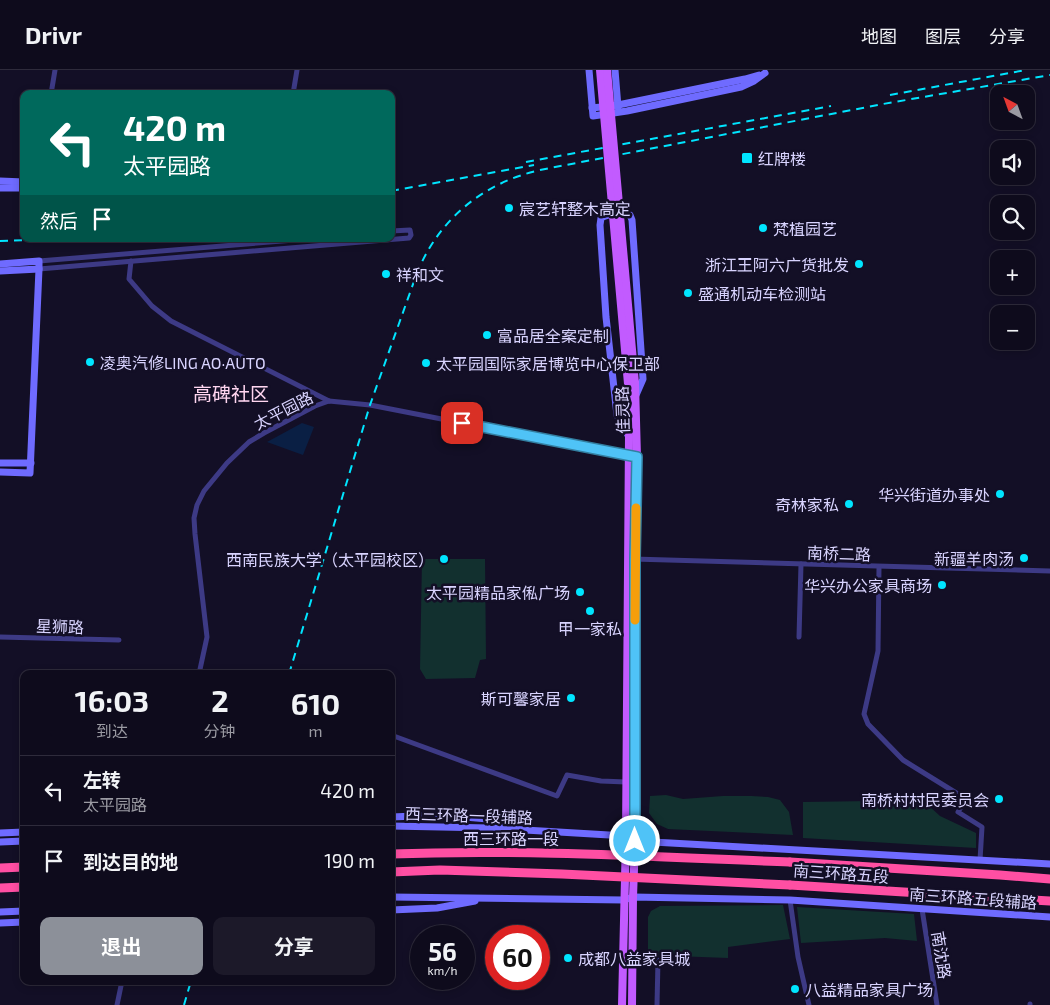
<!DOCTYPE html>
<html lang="zh">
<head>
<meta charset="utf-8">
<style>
  body { margin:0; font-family:"Exo 2","Noto Sans SC",sans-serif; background:#1c1929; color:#f1f3f6; height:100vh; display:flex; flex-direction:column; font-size:19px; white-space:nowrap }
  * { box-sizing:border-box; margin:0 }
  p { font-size:16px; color:#9b9ba3 }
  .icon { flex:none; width:28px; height:28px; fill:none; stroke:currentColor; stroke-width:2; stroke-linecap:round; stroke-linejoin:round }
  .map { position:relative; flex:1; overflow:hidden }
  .drawer { position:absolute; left:20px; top:600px; width:375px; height:315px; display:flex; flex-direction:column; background:#0e0b1c; border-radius:10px; box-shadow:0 2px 8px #0003,0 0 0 1px #2e2b3b }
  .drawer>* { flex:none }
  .top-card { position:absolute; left:20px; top:20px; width:375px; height:152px; border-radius:10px; box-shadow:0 2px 8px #0003,0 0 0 1px #2e2b3b; background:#00695c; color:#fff; overflow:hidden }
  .needle { width:32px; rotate:319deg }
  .fabs { position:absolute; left:990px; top:15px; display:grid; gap:10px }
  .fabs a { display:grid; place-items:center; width:45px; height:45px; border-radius:10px; background:#0e0b1c; box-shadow:0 2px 8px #0003,0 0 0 1px #2e2b3b; font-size:25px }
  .speed { position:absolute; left:410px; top:855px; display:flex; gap:10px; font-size:25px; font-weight:700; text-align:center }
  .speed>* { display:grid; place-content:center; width:65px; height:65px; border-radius:50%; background:#0e0b1c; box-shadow:0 2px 8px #0003,0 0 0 1px #2e2b3b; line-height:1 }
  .speed small { font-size:12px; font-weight:400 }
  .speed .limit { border:8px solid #d22; background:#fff; color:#111 }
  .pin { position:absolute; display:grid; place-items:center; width:42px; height:42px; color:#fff; margin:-21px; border-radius:10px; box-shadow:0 2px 8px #0006 }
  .me { position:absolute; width:55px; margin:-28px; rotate:0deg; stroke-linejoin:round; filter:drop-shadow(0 0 4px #0008) }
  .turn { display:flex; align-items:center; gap:18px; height:105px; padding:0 20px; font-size:22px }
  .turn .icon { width:65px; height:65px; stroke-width:2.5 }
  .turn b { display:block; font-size:35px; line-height:42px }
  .then { display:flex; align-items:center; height:48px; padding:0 20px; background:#0003; gap:10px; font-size:19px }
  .eta { display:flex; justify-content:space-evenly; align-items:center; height:85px; text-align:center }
  .eta b { font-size:30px; font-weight:700; line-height:35px }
  .primary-button { display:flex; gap:10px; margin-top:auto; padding:10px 20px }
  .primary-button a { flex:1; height:58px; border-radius:10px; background:#8c9099; color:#fff; font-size:20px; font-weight:700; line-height:58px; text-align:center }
  .primary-button a+a { background:#1c1929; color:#f1f3f6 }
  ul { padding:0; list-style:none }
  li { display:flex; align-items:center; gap:15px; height:70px; padding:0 20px; border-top:1px solid #2e2b3b }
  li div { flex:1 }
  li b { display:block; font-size:19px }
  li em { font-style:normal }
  header { display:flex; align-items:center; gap:30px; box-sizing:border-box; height:70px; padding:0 25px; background:#0e0b1c; border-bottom:1px solid #2e2b3b }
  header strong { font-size:24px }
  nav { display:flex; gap:28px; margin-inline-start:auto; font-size:18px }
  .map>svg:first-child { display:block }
</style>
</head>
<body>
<header>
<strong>Drivr</strong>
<nav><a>地图</a><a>图层</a><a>分享</a></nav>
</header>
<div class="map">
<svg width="1050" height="935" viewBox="0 0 1050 935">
  <rect width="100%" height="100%" fill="#130f26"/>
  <!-- green -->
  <g fill="#12302f">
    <path d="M 422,489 L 485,489 L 486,589 L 480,590 L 475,608 L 426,609 L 420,599 Z"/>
    <path d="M 666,725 L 683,729 L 723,726 L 751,726 L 768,727 L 780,730 L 789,742 L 793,765 L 668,759 L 657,754 L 649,743 L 650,726 Z"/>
    <path d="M 873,731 L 929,736 L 940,746 L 976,763 L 976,778 L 803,768 L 803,732 Z"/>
    <path d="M 783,835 L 790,869 L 728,877 L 728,888 L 648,885 L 648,847 L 651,841 L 660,836 Z"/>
    <path d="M 797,837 L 914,844 L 917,871 L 885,868 L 801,873 Z"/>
  </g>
  <!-- water -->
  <path fill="#0a1f44" d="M 302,353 L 314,357 L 303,385 L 267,372 Z"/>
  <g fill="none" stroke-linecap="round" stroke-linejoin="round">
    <!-- street -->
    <g stroke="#3d3a85" stroke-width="5">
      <path d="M 51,24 L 55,0"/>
      <path d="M 293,24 L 297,0"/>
      <path d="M 39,191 L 307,169"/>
      <path d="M 131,191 L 129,209 L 152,236 L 171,251 L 329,331"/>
      <path d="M 39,199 L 409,168 L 411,165 L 410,160 L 391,161"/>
      <path d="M 633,489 L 1050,501"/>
      <path d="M 879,497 L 878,581 L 864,644 L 868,654 L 903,690 L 966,729 L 958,742 L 982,757 L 980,790"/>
      <path d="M 0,567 L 119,570"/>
      <path d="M 799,567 L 801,494"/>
      <path d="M 199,604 L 207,567 L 195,464 L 194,448 L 197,435 L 204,421 L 227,393 L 249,372 L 264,363 L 315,336 L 329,331 L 370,335 L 631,386"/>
      <path d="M 391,665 L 557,726 L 567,705 L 601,711 L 626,712"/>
      <path d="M 790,830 L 798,887 L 809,935"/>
      <path d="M 922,839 L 937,935"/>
      <path d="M 1030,934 L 1030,935"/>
      <path d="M 117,935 L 122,911"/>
      <path d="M 657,935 L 658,890"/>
    </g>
    <!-- secondary -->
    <g stroke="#6f6bff" stroke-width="7">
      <path d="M 589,0 L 593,46 L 627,41 L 741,17 L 754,11 L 765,3"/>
      <path d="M 615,0 L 618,37"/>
      <path d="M 592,38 L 618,35 L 745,9 L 759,5"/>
      <path d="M 0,111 L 24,112"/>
      <path d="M 0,118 L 24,118"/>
      <path d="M 0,194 L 39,191 L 39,199 L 30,403 L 0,402"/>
      <path d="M 0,201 L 39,199"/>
      <path d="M 629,367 L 617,345 L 606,247 L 600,155 L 601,148 C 608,144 622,142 630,145 L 632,150 L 643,309 L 636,325"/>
      <path d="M 0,393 L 31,393"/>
      <path d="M 391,747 L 441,745 L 488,749 L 514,756"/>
      <path d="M 391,756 L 489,758 L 626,766 L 635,771 L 1050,794"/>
      <path d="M 0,763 L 24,762"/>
      <path d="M 0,772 L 24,771"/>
      <path d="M 391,827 L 624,830 L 633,827 L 790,830 L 1050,847"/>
      <path d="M 391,840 L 437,838 L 475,831"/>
      <path d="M 0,842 L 24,841"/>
      <path d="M 0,853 L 24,852"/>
    </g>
    <!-- primary -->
    <g stroke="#c25bff" stroke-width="8">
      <path d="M 622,935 L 626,766 L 629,367 L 628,314"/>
      <path d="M 632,935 L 633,827 L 635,771 L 635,489 L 637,387 L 635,313"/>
    </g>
    <!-- highway -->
    <g stroke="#ff4fa3" stroke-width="9">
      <path d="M 790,792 L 1000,805 L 1050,809"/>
      <path d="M 0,798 L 24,797"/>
      <path d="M 790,815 L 1050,831"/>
      <path d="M 0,818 L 24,817"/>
    </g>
    <!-- rail -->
    <g stroke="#00e5ff" stroke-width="2" stroke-dasharray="8 6" stroke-linecap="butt">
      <path d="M 890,25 L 1026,0"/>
      <path d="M 526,92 L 831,36"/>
      <path d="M 391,121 L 534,95"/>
      <path d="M 0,171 L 60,169"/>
      <path d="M 289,604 L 370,335 L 417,203 C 439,149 483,113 540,100 L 883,34 L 1050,5"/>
      <path d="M 184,935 L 191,911"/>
    </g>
    <!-- primary-bridge -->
    <g stroke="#c25bff" stroke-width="8">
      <path d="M 600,0 L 628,314"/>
      <path d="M 607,0 L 635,313"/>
    </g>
    <!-- highway-bridge -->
    <g stroke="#ff4fa3" stroke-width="9">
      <path d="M 391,784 C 524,779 657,787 790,792"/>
      <path d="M 391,802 L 440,800 L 562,804 L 790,815"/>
    </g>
  </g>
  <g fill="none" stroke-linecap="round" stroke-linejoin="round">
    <defs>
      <path id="route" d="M 462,353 L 637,387 L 635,489 L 635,771"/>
    </defs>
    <!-- route casing -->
    <use href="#route" stroke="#337fa1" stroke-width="12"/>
    <!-- route -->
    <use href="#route" stroke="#4fc3f7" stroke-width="9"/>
    <!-- slow -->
    <path stroke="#f59e0b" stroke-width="9" d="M 635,550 L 636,438"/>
  </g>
  <!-- markers -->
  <g fill="#00e5ff" stroke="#130f26" stroke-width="2">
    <rect x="741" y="82" width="12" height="12" rx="2.5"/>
    <circle cx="509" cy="138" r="5"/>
    <circle cx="763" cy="158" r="5"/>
    <circle cx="859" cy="194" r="5"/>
    <circle cx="386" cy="204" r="5"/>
    <circle cx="688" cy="223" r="5"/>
    <circle cx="487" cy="265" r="5"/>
    <circle cx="90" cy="292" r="5"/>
    <circle cx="426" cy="293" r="5"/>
    <circle cx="1000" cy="424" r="5"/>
    <circle cx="849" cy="434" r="5"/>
    <circle cx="1024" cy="488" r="5"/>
    <circle cx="444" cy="489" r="5"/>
    <circle cx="942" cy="515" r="5"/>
    <circle cx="580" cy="522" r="5"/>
    <circle cx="590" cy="541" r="5"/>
    <circle cx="571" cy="628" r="5"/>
    <circle cx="999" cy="729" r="5"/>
    <circle cx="568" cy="888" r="5"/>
    <circle cx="795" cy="919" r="5"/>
  </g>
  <g text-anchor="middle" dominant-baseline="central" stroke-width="5" stroke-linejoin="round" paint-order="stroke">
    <!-- poi labels -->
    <g font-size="16" fill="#d9d4ff" stroke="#130f26" text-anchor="start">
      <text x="758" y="88">红牌楼</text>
      <text x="519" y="138">宸艺轩整木高定</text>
      <text x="773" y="158">梵植园艺</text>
      <text x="849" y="194" text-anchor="end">浙江王阿六广货批发</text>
      <text x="396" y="204">祥和文</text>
      <text x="698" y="223">盛通机动车检测站</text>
      <text x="497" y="265">富品居全案定制</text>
      <text x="100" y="292">凌奥汽修LING AO·AUTO</text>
      <text x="436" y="293">太平园国际家居博览中心保卫部</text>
      <text x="990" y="424" text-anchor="end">华兴街道办事处</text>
      <text x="839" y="434" text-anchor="end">奇林家私</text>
      <text x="1014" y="488" text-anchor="end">新疆羊肉汤</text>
      <text x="434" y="489" text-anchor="end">西南民族大学（太平园校区）</text>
      <text x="932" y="515" text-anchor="end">华兴办公家具商场</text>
      <text x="570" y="522" text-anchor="end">太平园精品家俬广场</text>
      <text x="590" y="558" text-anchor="middle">甲一家私</text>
      <text x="561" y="628" text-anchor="end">斯可馨家居</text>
      <text x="989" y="729" text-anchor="end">南桥村村民委员会</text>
      <text x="578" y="888">成都八益家具城</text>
      <text x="805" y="919">八益精品家具广场</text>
    </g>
    <!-- street labels -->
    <g font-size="16" fill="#d9d4ff" stroke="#130f26">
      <text transform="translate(283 340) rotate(-27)">太平园路</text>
      <text transform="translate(622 340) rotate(-92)">佳灵路</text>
      <text transform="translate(839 483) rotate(2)">南桥二路</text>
      <text transform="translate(60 556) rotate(2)">星狮路</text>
      <text transform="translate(469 745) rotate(2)">西三环路一段辅路</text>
      <text x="511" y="768">西三环路一段</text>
      <text transform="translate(841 803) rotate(4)">南三环路五段</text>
      <text transform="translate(973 828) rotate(4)">南三环路五段辅路</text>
      <text transform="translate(942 885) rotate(81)">南沈路</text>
    </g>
    <!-- quarter labels -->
    <g font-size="19" fill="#ffd6f0" stroke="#130f26">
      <text x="231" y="323">高碑社区</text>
    </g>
  </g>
</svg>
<div class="fabs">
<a><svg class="needle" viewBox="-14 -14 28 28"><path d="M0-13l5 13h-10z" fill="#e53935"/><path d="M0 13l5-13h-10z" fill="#9b9ba3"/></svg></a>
<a><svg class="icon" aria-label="sound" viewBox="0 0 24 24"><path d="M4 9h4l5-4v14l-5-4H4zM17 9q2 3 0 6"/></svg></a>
<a><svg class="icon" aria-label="search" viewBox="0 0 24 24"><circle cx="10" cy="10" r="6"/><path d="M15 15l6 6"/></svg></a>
<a>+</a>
<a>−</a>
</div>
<div class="speed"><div>56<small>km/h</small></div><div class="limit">60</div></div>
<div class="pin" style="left:462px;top:353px;background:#d93025"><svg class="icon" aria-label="arrive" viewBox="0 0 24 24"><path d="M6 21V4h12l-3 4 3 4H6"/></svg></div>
<svg class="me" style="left:635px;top:771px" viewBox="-20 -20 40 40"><circle r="17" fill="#4fc3f7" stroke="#fff" stroke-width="3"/><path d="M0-11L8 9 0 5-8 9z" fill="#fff"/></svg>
<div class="top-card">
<div class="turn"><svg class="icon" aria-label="left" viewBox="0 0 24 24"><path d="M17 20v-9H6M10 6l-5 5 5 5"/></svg><div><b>420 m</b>太平园路</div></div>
<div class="then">然后<svg class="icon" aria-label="arrive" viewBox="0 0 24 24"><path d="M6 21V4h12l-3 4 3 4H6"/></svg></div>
</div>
<section class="drawer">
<div class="eta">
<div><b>16:03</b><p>到达</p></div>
<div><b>2</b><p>分钟</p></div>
<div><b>610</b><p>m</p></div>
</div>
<ul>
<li><svg class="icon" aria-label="left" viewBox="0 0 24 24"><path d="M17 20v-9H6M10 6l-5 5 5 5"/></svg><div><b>左转</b><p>太平园路</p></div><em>420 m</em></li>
<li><svg class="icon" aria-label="arrive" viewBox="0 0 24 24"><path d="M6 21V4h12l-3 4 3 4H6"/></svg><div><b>到达目的地</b></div><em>190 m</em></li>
</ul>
<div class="primary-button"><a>退出</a><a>分享</a></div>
</section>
</div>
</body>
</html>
